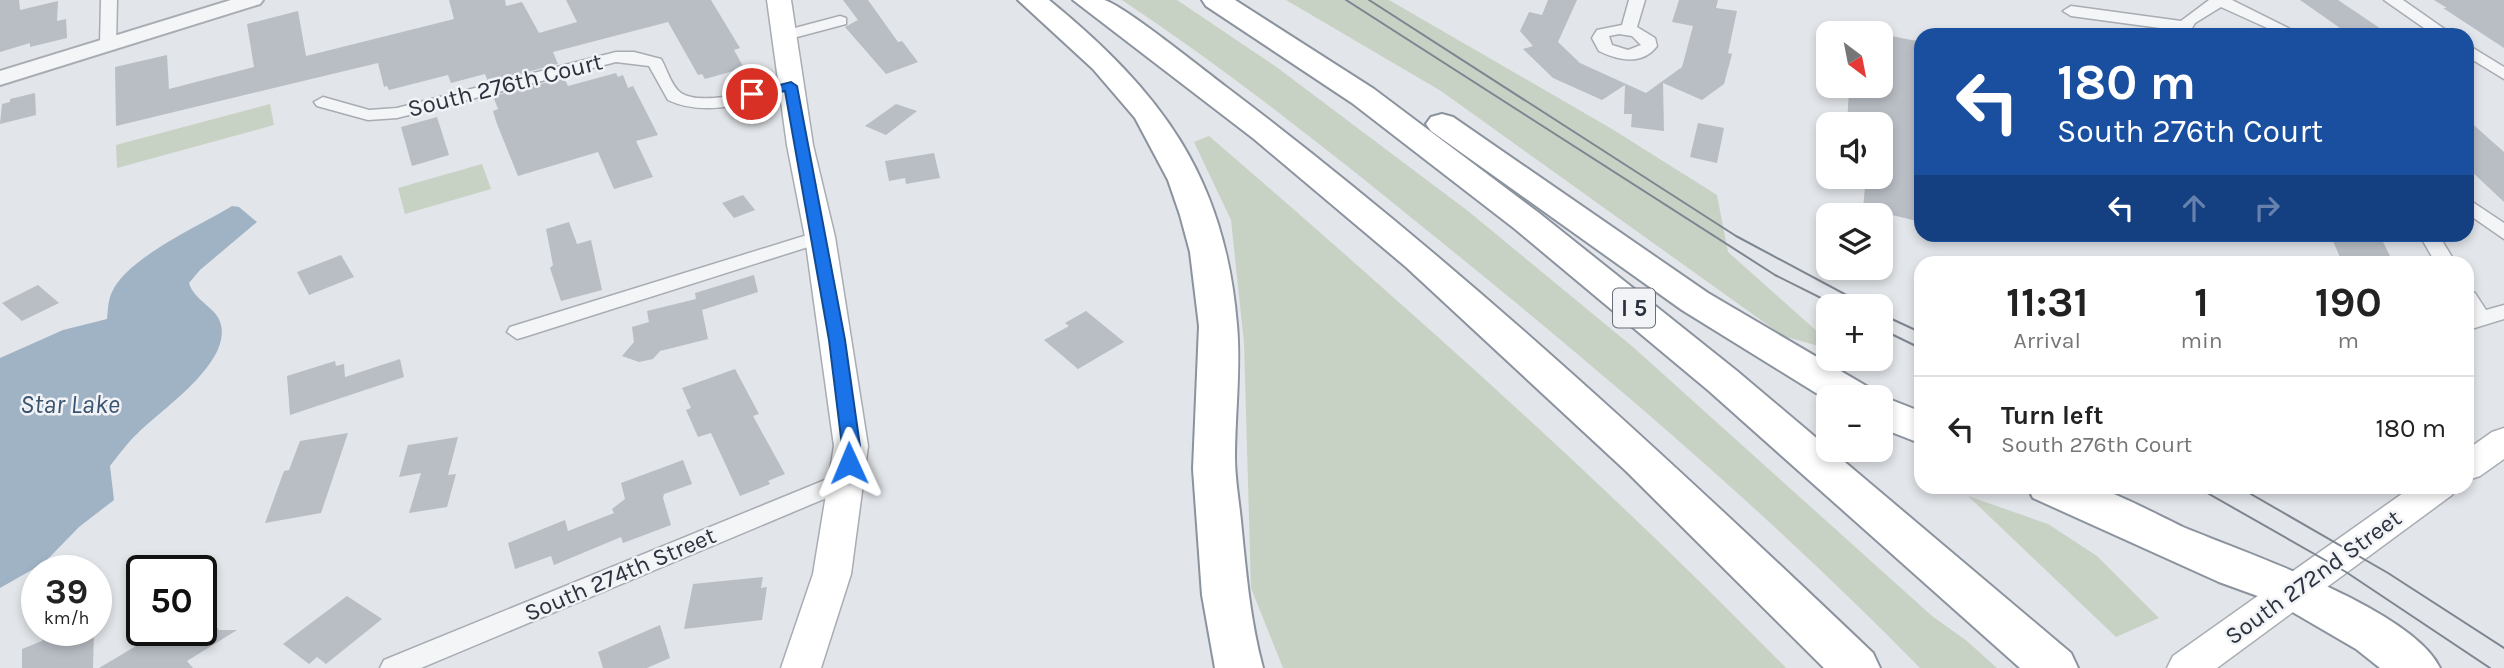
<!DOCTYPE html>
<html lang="en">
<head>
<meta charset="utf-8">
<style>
  body { margin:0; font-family:Karla,sans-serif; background:#f2f2f2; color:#222; height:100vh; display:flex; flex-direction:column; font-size:26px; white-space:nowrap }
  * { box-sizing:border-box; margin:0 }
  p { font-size:23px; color:#767676 }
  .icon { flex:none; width:38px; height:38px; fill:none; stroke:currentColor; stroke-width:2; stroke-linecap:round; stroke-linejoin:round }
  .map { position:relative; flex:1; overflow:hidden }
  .side { position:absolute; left:1914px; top:256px; width:560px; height:238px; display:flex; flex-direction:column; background:#fff; border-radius:21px; box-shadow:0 4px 10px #0003 }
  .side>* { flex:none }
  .guide { position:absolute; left:1914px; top:28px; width:560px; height:214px; border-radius:21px; box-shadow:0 4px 10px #0003; background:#1a4fa0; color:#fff; overflow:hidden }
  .needle { width:46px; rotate:148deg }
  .buttons { position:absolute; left:1816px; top:21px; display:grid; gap:14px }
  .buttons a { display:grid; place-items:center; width:77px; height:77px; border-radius:14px; background:#fff; box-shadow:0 4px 10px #0003; font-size:35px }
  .speed { position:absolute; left:21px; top:555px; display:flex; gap:14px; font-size:35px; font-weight:700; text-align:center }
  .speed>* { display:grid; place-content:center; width:91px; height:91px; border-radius:50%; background:#fff; box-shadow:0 4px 10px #0003; line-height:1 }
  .speed small { font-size:18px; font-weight:400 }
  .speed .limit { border:4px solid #111; border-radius:10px; background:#fff; color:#111 }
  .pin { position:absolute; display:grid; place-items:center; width:60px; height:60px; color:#fff; margin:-30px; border:4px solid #fff; border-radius:50%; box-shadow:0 2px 7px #0007 }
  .me { position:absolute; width:77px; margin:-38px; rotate:359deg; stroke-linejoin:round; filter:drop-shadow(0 0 5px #0008) }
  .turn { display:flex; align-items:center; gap:24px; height:147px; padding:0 28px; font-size:32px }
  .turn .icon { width:91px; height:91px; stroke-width:2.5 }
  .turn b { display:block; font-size:49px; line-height:60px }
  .lanes { display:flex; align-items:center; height:66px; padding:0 28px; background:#0003; justify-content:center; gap:35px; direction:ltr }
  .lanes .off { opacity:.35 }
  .eta { display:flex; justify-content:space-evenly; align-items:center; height:119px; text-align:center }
  .eta b { font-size:42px; font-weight:700; line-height:49px }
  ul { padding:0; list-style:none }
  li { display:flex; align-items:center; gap:21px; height:105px; padding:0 28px; border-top:2px solid #e0e0e0 }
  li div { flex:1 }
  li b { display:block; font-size:26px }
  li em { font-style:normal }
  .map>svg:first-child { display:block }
</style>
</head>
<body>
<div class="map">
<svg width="2504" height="668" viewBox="0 0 2504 668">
  <rect width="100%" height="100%" fill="#e2e5e9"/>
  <!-- green -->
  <g fill="#c8d2c4">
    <path d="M 1122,0 L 1177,0 L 1275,66 L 1468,211 L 1633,347 L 1932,616 L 1967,641 L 1997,668 L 1920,668 C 1779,524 1627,393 1471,266 C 1358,174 1244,81 1122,0 Z"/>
    <path d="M 1286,0 L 1389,0 L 1612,129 L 1717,195 L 1728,252 L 1829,342 L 1829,349 L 1783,336 L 1441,91 Z"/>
    <path d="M 270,104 L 274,125 L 117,168 L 116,145 Z"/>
    <path d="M 1209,136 C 1407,307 1603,481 1786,668 L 1283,668 L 1251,588 L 1244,343 L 1231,220 L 1194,142 Z"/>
    <path d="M 482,164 L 491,189 L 405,214 L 398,188 Z"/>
    <path d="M 1968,496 L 2048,524 L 2097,556 L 2159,618 L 2116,637 Z"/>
  </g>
  <!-- water -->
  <path fill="#a0b3c5" d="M 232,206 L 239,207 L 257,222 L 200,270 L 189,283 C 194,301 218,308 221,325 C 230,364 162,409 138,433 C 127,443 119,455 110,466 L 114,500 L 79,527 L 44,563 L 0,588 L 0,358 L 63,330 L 107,319 C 108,310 108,300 112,292 C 127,258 199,226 232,206 Z"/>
  <!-- building -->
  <g fill="#b9bec5">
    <path d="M 0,0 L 19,0 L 20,10 L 58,1 L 57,21 L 66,19 L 67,38 L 30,47 L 30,43 L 0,52 Z"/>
    <path d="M 449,0 L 505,0 L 506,6 L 522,2 L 539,33 L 577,22 L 566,0 L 711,0 L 740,48 L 734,50 L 744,68 L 705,79 L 702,74 L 698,75 L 668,22 L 553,52 L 558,64 L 488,82 L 485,74 L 451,83 L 448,75 L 389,90 L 387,86 L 384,87 L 378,63 L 116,126 L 115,67 L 167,55 L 169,89 L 254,67 L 247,24 L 298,11 L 306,56 L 454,19 Z"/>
    <path d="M 843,0 L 868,0 L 898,42 L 902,41 L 918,62 L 886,74 L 845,27 L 858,20 Z"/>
    <path d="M 1548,0 L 1577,0 L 1558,42 L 1580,63 L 1646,93 L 1682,67 L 1693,26 L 1672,22 L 1679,0 L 1718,0 L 1716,8 L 1737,11 L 1728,53 L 1732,54 L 1724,84 L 1702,100 L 1663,83 L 1664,131 L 1631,127 L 1632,114 L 1624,114 L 1625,85 L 1602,100 L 1553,78 L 1523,49 L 1533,46 L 1520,31 L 1529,12 L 1542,15 Z"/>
    <path d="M 2300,0 L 2338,0 L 2390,35 L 2350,35 Z"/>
    <path d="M 2434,0 L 2504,0 L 2504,48 L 2443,8 L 2447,8 Z"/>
    <path d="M 1881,34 L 1922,42 L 1922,139 L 1918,178 L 1922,179 L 1922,220 L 1917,221 L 1863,208 L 1866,177 L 1881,177 L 1881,124 L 1847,124 L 1849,90 L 1853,91 L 1854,86 L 1881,86 Z"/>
    <path d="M 616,73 L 618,77 L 623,75 L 628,88 L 633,86 L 658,135 L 636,141 L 653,177 L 614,189 L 598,152 L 518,176 L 497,124 L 493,111 L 498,109 L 493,96 L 564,78 L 568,86 Z"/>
    <path d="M 35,93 L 36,115 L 0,124 L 2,104 L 10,102 L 10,99 Z"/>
    <path d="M 896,104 L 917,111 L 886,135 L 865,126 Z"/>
    <path d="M 437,117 L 449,155 L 412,166 L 401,127 Z"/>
    <path d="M 2468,120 L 2504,152 L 2504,202 L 2468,168 Z"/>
    <path d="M 1698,123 L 1724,128 L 1717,163 L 1690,157 Z"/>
    <path d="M 934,153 L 940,178 L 906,184 L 905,178 L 889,181 L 885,161 Z"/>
    <path d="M 743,195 L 755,210 L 734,218 L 722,203 Z"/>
    <path d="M 569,222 L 577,244 L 591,240 L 602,290 L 561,301 L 550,268 L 553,265 L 546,229 Z"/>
    <path d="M 2330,234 L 2381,238 L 2393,262 L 2342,262 Z"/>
    <path d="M 341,255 L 354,277 L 309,295 L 297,272 Z"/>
    <path d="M 754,275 L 758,292 L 702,310 L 708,339 L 660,351 L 653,359 L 639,362 L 622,356 L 634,342 L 632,327 L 649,322 L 647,311 L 696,299 L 695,293 Z"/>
    <path d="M 38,285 L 59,303 L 22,321 L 2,303 Z"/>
    <path d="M 1086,311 L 1124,342 L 1078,369 L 1044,340 L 1069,326 L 1065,323 Z"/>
    <path d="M 400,359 L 404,377 L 290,415 L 287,376 L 335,361 L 336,366 L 344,364 L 345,377 Z"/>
    <path d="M 735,369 L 759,414 L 753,416 L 785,474 L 768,481 L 770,484 L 740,496 L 711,433 L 698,437 L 686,410 L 691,408 L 682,388 Z"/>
    <path d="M 348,433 L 321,513 L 265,523 L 284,471 L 289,470 L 300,441 Z"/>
    <path d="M 458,437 L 448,475 L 456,474 L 447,507 L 409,513 L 421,473 L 399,477 L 408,445 Z"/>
    <path d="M 683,460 L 692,484 L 664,494 L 663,498 L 671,525 L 623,543 L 621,537 L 554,565 L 551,556 L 515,569 L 508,543 L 565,520 L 568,531 L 614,513 L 612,509 L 625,499 L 621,483 Z"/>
    <path d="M 763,577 L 761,588 L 767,587 L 762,620 L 684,629 L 693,584 Z"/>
    <path d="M 347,596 L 382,619 L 326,664 L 317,657 L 309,664 L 283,644 Z"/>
    <path d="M 201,608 L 219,630 L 237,630 L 187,661 L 193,668 L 99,668 L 163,630 L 201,630 Z"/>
    <path d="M 660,625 L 670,658 L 647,668 L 603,668 L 598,652 Z"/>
    <path d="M 52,630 L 94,630 L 93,668 L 22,668 L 22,649 L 42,641 Z"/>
  </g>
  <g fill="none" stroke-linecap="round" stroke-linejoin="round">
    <defs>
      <g id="minor">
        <path d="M 101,0 L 117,0 L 116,45 L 108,50 L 100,45 Z"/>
        <path d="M 1629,0 L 1645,0 L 1637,27 L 1655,38 L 1657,46 C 1643,65 1619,61 1599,51 L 1592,38 L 1597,30 L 1622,25 ZM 1619,34 L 1632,36 L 1641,45 L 1628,50 L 1612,45 L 1609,36 Z"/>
        <path d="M 2209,0 L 2232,0 L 2290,29 L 2282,34 L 2276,32 L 2221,7 L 2195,23 L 2188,35 L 2172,35 L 2175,30 L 2071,16 L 2063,11 L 2071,6 L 2181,21 Z"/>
        <path d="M 2384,0 L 2403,0 L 2453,35 L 2434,35 Z"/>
        <path d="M 840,16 L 846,18 L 846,24 L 782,41 L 774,36 L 776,33 Z"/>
        <path d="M 2468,45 L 2504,67 L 2504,79 L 2468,57 Z"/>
        <path d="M 616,52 L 634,52 L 661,59 C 667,69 671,86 681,93 C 704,108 766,87 791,81 L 799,86 L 797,90 C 756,100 708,119 668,100 L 649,66 L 616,62 L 397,118 L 368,120 L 317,106 L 314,102 L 323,97 L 369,110 L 397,108 Z"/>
        <path d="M 2468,199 L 2504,223 L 2504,239 L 2468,214 Z"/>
        <path d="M 820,231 L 827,233 L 830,237 L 827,241 L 524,337 L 517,339 L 507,332 L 510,327 Z"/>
        <path d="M 2419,234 L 2438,234 L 2455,262 L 2435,262 Z"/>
        <path d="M 2468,291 L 2475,293 L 2486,310 L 2504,305 L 2504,319 L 2468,330 Z"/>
        <path d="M 847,471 L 855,474 L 859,480 L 855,486 L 421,668 L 380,668 L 384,660 Z"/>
      </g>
      <path id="tertiary" d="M 231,0 L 263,0 L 260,4 L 0,85 L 0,71 Z"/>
      <g id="secondary">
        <path d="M 767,0 L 791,0 L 813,145 L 835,237 L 868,446 L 851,574 L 821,668 L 781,668 L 813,574 L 834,446 L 805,237 L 787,145 Z"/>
        <path d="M 2504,428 L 2504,459 L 2480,476 L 2468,480 L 2468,449 L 2492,432 Z"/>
        <path d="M 2413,486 L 2457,486 L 2452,495 L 2217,668 L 2167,668 L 2173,656 Z"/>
      </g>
      <g id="motorway">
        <path d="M 1018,0 L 1049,0 C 1161,92 1225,176 1237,325 C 1241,369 1235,413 1235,458 C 1235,479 1239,500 1241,521 C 1246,571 1250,620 1263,668 L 1215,668 L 1202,595 L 1193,469 L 1199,326 L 1190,252 L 1180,215 L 1168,180 L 1135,118 L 1093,69 Z"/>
        <path d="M 1073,0 C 1083,0 1095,0 1104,0 C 1122,4 1205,71 1225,86 C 1454,259 1665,455 1873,653 L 1880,668 L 1824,668 L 1626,471 L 1406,267 L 1254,139 Z"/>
        <path d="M 1202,0 L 1235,0 L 1374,89 L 1539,213 L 1737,371 L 2071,653 L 2078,668 L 2020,668 L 1709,391 L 1515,229 L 1352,103 L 1206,6 Z"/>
        <path d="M 1442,114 L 1453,117 L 1708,293 L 1868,387 L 1874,397 L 1829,397 L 1829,401 L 1682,310 L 1431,131 L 1426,124 L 1431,117 Z"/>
        <path d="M 1881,396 L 1922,412 L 1922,444 L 1881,428 L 1881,397 L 1878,397 Z"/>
        <path d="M 2027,486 C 2047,486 2071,483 2091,486 C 2113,491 2160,516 2183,527 C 2245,553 2412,609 2440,668 L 2380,668 L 2356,649 L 2277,603 L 2219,582 L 2033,498 Z"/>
      </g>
    </defs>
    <!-- minor casing -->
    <use href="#minor" stroke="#a8acb3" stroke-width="3"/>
    <!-- tertiary casing -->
    <use href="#tertiary" stroke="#a8acb3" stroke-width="4"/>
    <!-- secondary casing -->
    <use href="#secondary" stroke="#a8acb3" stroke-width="3"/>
    <!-- motorway casing -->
    <use href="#motorway" stroke="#8b939e" stroke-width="4"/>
    <!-- minor -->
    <use href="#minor" fill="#f4f5f7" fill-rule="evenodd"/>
    <!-- tertiary -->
    <use href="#tertiary" fill="#f4f5f7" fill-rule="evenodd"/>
    <!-- secondary -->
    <use href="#secondary" fill="#fff" fill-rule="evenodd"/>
    <!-- motorway -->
    <use href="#motorway" fill="#fff" fill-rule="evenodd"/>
    <!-- tram -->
    <g stroke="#7d8591" stroke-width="2">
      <path d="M 1346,0 L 1775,275 L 1837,306"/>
      <path d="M 1369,0 L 1736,236 L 1867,306"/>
      <path d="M 1881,314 L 1922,333"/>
      <path d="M 1881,329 L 1922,349"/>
      <path d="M 2195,486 L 2346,572 L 2490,668"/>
      <path d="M 2237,486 L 2388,573 L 2504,648"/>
    </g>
  </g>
  <!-- route -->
  <path fill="#1a73e8" stroke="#114b97" stroke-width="2" d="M 791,82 L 797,86 L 845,340 L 860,446 L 858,463 L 849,469 L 840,463 L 842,446 L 829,340 L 785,91 L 752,98 L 745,94 Z"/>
  <g text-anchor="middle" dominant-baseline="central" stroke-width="5" stroke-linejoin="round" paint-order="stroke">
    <!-- shield labels -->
    <rect fill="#f1f3f6" stroke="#676d76" stroke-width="2" x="1613" y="288.5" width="42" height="39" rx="5"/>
    <g font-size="23" font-weight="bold" fill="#2c333f">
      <text x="1634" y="308">I 5</text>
    </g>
    <!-- street labels -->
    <g font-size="24" fill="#2c333f" stroke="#f1f3f6">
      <text transform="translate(505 85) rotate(-14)">South 276th Court</text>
      <text transform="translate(620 574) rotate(-23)">South 274th Street</text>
      <text transform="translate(2313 577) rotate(-36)">South 272nd Street</text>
    </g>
    <!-- water labels -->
    <g font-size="26" font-style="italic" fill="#3a536f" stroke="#f1f3f6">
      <text x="70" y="404">Star Lake</text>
    </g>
  </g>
</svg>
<div class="buttons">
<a><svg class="needle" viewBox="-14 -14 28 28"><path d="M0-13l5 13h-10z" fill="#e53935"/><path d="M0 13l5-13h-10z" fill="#767676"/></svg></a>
<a><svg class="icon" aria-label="sound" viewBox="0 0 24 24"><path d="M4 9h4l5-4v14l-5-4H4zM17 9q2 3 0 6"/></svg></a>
<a><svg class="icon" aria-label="layers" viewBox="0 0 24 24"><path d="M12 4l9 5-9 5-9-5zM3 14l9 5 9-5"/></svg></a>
<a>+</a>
<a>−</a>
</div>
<div class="speed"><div>39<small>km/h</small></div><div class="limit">50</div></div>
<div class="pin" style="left:752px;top:94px;background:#d93025"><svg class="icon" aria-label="arrive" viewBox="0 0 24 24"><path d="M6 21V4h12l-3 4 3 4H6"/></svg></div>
<svg class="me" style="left:849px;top:463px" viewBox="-20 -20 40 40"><path d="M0-17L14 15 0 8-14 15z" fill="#1a73e8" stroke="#fff" stroke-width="4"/></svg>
<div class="guide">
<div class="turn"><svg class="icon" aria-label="left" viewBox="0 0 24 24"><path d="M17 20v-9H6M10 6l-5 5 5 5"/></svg><div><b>180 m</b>South 276th Court</div></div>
<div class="lanes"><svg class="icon" aria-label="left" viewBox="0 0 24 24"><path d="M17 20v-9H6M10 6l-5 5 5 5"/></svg><svg class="icon off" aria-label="ahead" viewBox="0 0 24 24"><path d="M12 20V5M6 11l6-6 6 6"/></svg><svg class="icon off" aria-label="right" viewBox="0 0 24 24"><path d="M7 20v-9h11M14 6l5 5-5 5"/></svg></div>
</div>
<section class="side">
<div class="eta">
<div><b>11:31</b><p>Arrival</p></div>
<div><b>1</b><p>min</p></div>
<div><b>190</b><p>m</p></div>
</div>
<ul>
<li><svg class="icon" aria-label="left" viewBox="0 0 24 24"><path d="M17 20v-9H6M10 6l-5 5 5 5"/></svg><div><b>Turn left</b><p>South 276th Court</p></div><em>180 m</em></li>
</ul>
</section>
</div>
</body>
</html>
